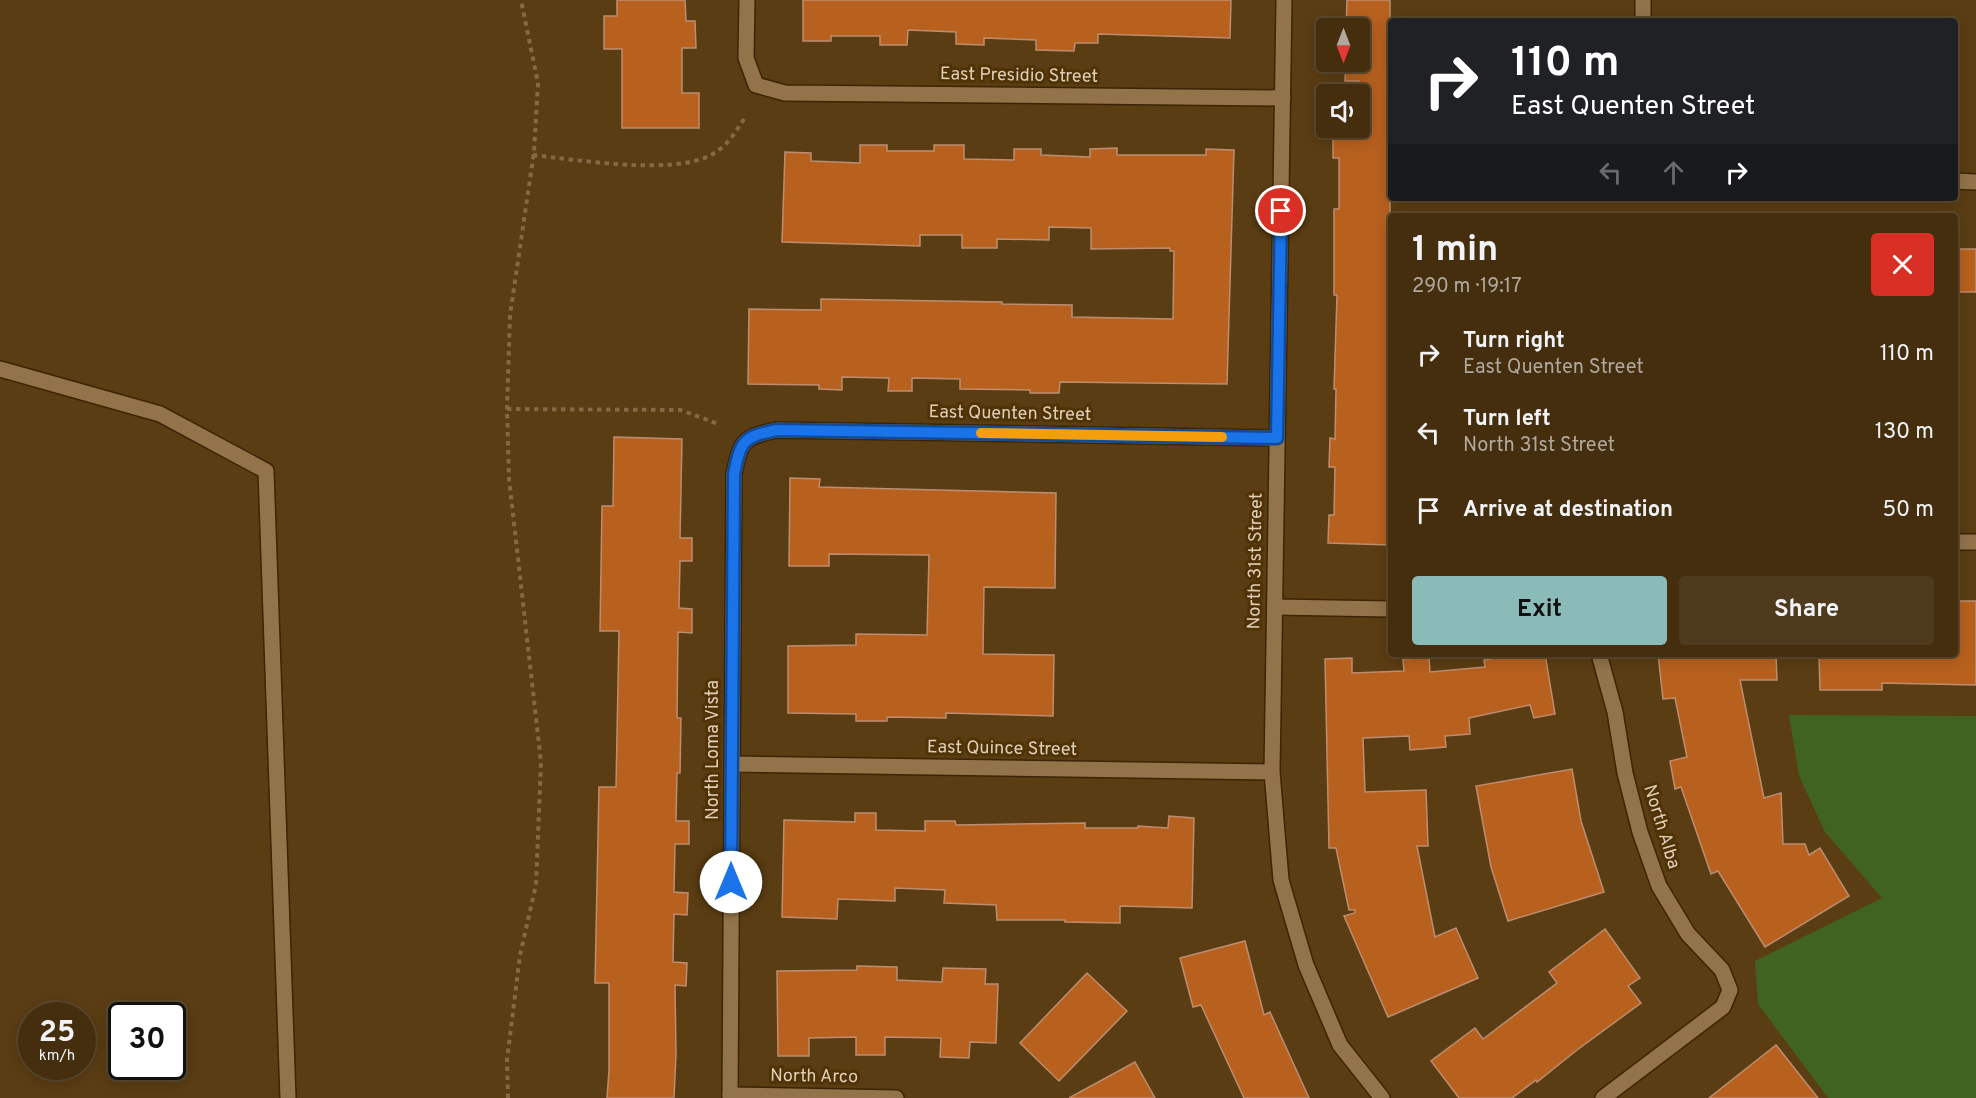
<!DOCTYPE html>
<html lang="en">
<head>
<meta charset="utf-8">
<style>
  body { margin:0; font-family:Overpass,sans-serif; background:#4e3a1c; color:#f1f3f6; height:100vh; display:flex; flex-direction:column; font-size:22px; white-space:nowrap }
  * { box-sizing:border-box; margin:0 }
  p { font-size:20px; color:#afa89e }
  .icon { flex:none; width:33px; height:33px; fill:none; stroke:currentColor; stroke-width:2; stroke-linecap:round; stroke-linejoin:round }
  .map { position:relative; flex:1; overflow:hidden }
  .panel { position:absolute; left:1388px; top:213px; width:570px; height:444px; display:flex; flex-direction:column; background:#442e0e; border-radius:6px; box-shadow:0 3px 15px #0003,0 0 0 2px #5c4a2e }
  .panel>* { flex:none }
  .guide { position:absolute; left:1388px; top:18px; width:570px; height:183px; border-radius:6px; box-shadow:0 3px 15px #0003,0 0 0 2px #5c4a2e; background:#202124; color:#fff; overflow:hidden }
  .needle { width:39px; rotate:180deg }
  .fabs { position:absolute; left:1316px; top:18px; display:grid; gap:12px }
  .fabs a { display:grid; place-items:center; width:54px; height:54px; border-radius:6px; background:#442e0e; box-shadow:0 3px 15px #0003,0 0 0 2px #5c4a2e; font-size:30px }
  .speed { position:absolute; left:18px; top:1002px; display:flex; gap:12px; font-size:30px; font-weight:700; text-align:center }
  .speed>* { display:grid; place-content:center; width:78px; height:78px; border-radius:50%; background:#442e0e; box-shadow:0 3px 15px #0003,0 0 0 2px #5c4a2e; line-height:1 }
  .speed small { font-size:15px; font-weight:400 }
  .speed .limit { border:3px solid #111; border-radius:9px; background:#fff; color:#111 }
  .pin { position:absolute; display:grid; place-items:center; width:51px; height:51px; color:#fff; margin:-26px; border:3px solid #fff; border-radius:50%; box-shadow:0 2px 6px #0007 }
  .me { position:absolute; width:66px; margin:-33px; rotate:0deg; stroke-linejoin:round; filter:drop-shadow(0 0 4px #0008) }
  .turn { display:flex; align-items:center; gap:21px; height:126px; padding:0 24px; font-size:27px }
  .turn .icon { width:78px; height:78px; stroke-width:2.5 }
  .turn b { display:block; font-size:42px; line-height:51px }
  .lanes { display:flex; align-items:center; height:57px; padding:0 24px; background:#0003; justify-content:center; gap:30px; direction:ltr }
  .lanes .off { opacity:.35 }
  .round { display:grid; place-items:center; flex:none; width:63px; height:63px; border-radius:6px; background:#4e3a1c }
  .headline { display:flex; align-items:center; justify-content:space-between; height:102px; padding:0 24px }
  h1 { font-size:36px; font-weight:700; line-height:45px }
  .primary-button { display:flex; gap:12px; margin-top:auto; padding:12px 24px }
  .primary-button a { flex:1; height:69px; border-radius:6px; background:#8bbbb9; color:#111; font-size:24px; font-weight:700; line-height:69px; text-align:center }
  .primary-button a+a { background:#4e3a1c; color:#f1f3f6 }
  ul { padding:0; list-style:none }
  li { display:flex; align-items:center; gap:18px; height:78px; padding:0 24px }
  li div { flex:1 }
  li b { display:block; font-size:22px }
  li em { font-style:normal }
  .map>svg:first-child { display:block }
</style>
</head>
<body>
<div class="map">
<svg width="1976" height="1098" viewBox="0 0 1976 1098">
  <rect width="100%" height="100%" fill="#5b3d13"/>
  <!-- green -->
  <path fill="#416322" d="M 1789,715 L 1976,716 L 1976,1098 L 1828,1098 L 1758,1004 L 1755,961 L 1882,898 L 1825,832 L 1799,776 Z"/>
  <!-- building -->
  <g fill="#b8611f" stroke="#bc8d70" stroke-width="1.5">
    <path d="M 617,0 L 685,0 L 686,21 L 695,21 L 696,48 L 682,48 L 682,93 L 699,93 L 699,128 L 622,128 L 622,49 L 604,49 L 604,16 L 617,16 Z"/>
    <path d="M 803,0 L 1231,0 L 1230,38 L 1098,34 L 1098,43 L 1075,43 L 1074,51 L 1036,50 L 1036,40 L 984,38 L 984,45 L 956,44 L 956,32 L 908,30 L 907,45 L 880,45 L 880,36 L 831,36 L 831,41 L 803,41 Z"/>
    <path d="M 1347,0 L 1390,0 L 1390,545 L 1328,543 L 1329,515 L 1334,515 L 1335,467 L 1329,467 L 1330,438 L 1335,439 L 1336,389 L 1334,389 L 1337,295 L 1334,295 L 1334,209 L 1339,209 L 1339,158 L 1333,158 L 1333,131 L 1347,131 L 1347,128 L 1359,128 L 1359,81 L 1345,81 L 1346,62 L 1359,62 L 1359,28 L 1346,28 Z"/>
    <path d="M 860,145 L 887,145 L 887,151 L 934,151 L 934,145 L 964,145 L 964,159 L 1014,160 L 1014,149 L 1041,149 L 1041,155 L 1090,157 L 1090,149 L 1117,148 L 1117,155 L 1206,155 L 1206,149 L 1234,150 L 1227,384 L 1060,382 L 1059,393 L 1030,393 L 1030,390 L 960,389 L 960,379 L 912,378 L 912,391 L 888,391 L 889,378 L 842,377 L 842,390 L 819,389 L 819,385 L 748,384 L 749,309 L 821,310 L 821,299 L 1002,302 L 1002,304 L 1072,305 L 1072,317 L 1173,319 L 1174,251 L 1170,251 L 1170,248 L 1091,249 L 1091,228 L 1049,227 L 1049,240 L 997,239 L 997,248 L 962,248 L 962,235 L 920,235 L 920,246 L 782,242 L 785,152 L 811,153 L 811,161 L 860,163 Z"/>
    <rect x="1954" y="249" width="22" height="43"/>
    <path d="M 614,437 L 682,439 L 680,538 L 692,538 L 692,561 L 680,561 L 679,608 L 692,609 L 692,633 L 678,632 L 677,718 L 681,718 L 680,773 L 677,773 L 676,821 L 689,821 L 689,844 L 675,844 L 674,892 L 688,893 L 687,915 L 674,914 L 673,962 L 687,963 L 686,986 L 675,985 L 676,1054 L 674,1098 L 607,1098 L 609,1070 L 609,983 L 595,983 L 599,787 L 616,787 L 619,631 L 600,631 L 602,506 L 613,506 Z"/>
    <path d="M 790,478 L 820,479 L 819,487 L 1056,493 L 1055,588 L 984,587 L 983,654 L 1054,655 L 1053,716 L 946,713 L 946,718 L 887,717 L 887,721 L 856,721 L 856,714 L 788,713 L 788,646 L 856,645 L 856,634 L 927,635 L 929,555 L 829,554 L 829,566 L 789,566 Z"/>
    <path d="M 1954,601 L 1976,601 L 1976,685 L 1882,683 L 1882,690 L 1820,690 L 1819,654 L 1954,654 Z"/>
    <path d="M 1518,654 L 1545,654 L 1555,714 L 1534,718 L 1530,705 L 1469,718 L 1470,734 L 1445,736 L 1446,747 L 1410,750 L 1409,736 L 1363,738 L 1365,792 L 1426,790 L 1428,846 L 1417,846 L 1435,937 L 1456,928 L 1478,978 L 1388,1017 L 1344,916 L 1355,913 L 1355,910 L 1349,910 L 1336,848 L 1329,848 L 1325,659 L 1352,658 L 1352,673 L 1404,671 L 1403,659 L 1429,657 L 1430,672 L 1485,667 L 1484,660 Z"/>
    <path d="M 1658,654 L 1776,654 L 1777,680 L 1740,680 L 1764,798 L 1781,793 L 1783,844 L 1805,844 L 1809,855 L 1820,848 L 1849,896 L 1765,947 L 1718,871 L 1711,874 L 1681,787 L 1675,789 L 1670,761 L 1687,757 L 1675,698 L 1663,699 Z"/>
    <path d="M 1572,769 L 1581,821 L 1604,892 L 1508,921 L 1491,867 L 1476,786 Z"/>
    <path d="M 855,813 L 876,813 L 876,830 L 925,831 L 925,821 L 955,821 L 956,825 L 1085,823 L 1085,828 L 1138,828 L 1138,826 L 1168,828 L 1169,816 L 1194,818 L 1192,908 L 1120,906 L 1120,923 L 1065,922 L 1065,920 L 997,920 L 996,905 L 944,903 L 945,890 L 895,888 L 895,901 L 838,899 L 837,919 L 782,917 L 784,820 L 855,822 Z"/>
    <path d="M 1605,929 L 1640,978 L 1628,986 L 1641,1003 L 1577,1050 L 1537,1082 L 1536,1080 L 1512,1098 L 1459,1098 L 1431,1061 L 1475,1028 L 1483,1039 L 1557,983 L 1549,972 Z"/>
    <path d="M 1245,941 L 1264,1015 L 1270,1012 L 1309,1098 L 1244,1098 L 1201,1005 L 1193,1007 L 1180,958 Z"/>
    <path d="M 857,966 L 897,967 L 897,980 L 942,982 L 943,968 L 986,969 L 985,984 L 998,984 L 996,1043 L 970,1042 L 969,1058 L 940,1057 L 941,1038 L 885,1037 L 885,1055 L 856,1055 L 856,1037 L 809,1038 L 809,1056 L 778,1056 L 777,971 L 857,970 Z"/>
    <path d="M 1087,973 L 1127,1011 L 1059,1081 L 1020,1043 Z"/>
    <path d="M 1776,1045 L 1818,1098 L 1709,1098 Z"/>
    <path d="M 1135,1062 L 1155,1098 L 1069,1098 Z"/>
  </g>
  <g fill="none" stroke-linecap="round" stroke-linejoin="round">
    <defs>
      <g id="minor">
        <path d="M 747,0 L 746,58 L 756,85 L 785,93 L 1283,98"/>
        <path d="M 1284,0 L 1272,772 L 1281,880 L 1306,965 L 1340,1045 L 1382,1098"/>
        <path d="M 1643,21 L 1643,0"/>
        <path d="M 1954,181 L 1976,182"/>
        <path d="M 0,369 L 160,414 L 266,471 L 288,1098"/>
        <path d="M 1954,542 L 1976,542"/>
        <path d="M 1275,607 L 1390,609"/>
        <path d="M 1599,654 L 1615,712 L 1625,773 L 1640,832 L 1659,886 L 1688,934 L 1722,970 L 1730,990 L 1723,1007 L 1603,1098"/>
        <path d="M 732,764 L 1272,772"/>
        <path d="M 730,1095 L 896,1098"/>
        <path d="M 730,1098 L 734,474 C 741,440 743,437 777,430 L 1277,438"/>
      </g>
    </defs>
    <!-- minor casing -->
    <use href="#minor" stroke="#3b2505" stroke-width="18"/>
    <!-- path -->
    <g stroke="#836945" stroke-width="4" stroke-dasharray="4.5 4.5" stroke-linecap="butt">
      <path d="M 533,155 C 578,160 669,175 709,156 C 726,148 734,134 744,119"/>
      <path d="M 507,409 L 681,410 L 718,424"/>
      <path d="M 508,1098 L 507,1060 L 520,955 L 536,885 L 541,762 L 509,479 L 507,409 L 510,315 L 534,152 L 538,83 L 521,0"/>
    </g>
    <!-- minor -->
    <use href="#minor" stroke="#93734a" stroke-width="15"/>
  </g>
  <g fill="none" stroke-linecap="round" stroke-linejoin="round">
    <defs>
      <path id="route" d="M 731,882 L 734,474 C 741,440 743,437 777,430 L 1277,438 L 1281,211"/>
    </defs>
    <!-- route casing -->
    <use href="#route" stroke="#114b97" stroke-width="15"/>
    <!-- route -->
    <use href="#route" stroke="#1a73e8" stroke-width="10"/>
    <!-- slow -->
    <path stroke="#f59e0b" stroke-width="10" d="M 981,433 L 1222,437"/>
  </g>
  <g text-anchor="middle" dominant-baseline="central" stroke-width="6" stroke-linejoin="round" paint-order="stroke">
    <!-- street labels -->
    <g font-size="18" fill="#e0ceb9" stroke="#4f3305">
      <text transform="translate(1019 76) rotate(1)">East Presidio Street</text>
      <text transform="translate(1010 414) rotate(1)">East Quenten Street</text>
      <text transform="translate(1256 561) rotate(-89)">North 31st Street</text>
      <text transform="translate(1002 749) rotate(1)">East Quince Street</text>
      <text transform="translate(713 750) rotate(-90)">North Loma Vista</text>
      <text transform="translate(1661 827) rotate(73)">North Alba</text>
      <text transform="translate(814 1077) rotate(1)">North Arco</text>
    </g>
  </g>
</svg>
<div class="fabs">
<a><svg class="needle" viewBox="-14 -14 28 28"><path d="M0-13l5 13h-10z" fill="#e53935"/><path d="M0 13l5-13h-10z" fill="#afa89e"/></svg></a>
<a><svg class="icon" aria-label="sound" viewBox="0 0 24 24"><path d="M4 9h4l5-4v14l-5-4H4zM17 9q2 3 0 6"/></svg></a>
</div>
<div class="speed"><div>25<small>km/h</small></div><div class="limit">30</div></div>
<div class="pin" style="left:1281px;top:211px;background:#d93025"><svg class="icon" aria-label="arrive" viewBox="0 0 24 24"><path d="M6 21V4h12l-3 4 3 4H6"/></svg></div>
<svg class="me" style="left:731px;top:882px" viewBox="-20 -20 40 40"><circle r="19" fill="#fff"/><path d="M0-13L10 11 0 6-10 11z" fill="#1a73e8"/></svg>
<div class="guide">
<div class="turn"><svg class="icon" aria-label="right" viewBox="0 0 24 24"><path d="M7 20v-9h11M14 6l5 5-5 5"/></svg><div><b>110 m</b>East Quenten Street</div></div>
<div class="lanes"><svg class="icon off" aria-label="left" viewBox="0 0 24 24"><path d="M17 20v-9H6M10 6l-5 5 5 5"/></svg><svg class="icon off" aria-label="ahead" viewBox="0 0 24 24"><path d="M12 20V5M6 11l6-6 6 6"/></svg><svg class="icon" aria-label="right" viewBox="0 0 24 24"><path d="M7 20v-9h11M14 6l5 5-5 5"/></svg></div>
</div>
<section class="panel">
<div class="headline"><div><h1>1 min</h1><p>290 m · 19:17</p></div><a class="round" style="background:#d93025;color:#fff"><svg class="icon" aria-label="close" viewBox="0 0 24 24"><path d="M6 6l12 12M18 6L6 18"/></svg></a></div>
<ul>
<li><svg class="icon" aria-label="right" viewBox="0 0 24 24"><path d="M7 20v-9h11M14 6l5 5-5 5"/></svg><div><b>Turn right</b><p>East Quenten Street</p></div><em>110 m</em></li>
<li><svg class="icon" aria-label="left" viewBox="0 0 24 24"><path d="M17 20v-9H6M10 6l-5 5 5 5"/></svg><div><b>Turn left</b><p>North 31st Street</p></div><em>130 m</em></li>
<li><svg class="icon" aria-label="arrive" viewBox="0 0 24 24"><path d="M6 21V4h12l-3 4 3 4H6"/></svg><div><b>Arrive at destination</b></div><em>50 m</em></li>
</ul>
<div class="primary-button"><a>Exit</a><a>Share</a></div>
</section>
</div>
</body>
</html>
